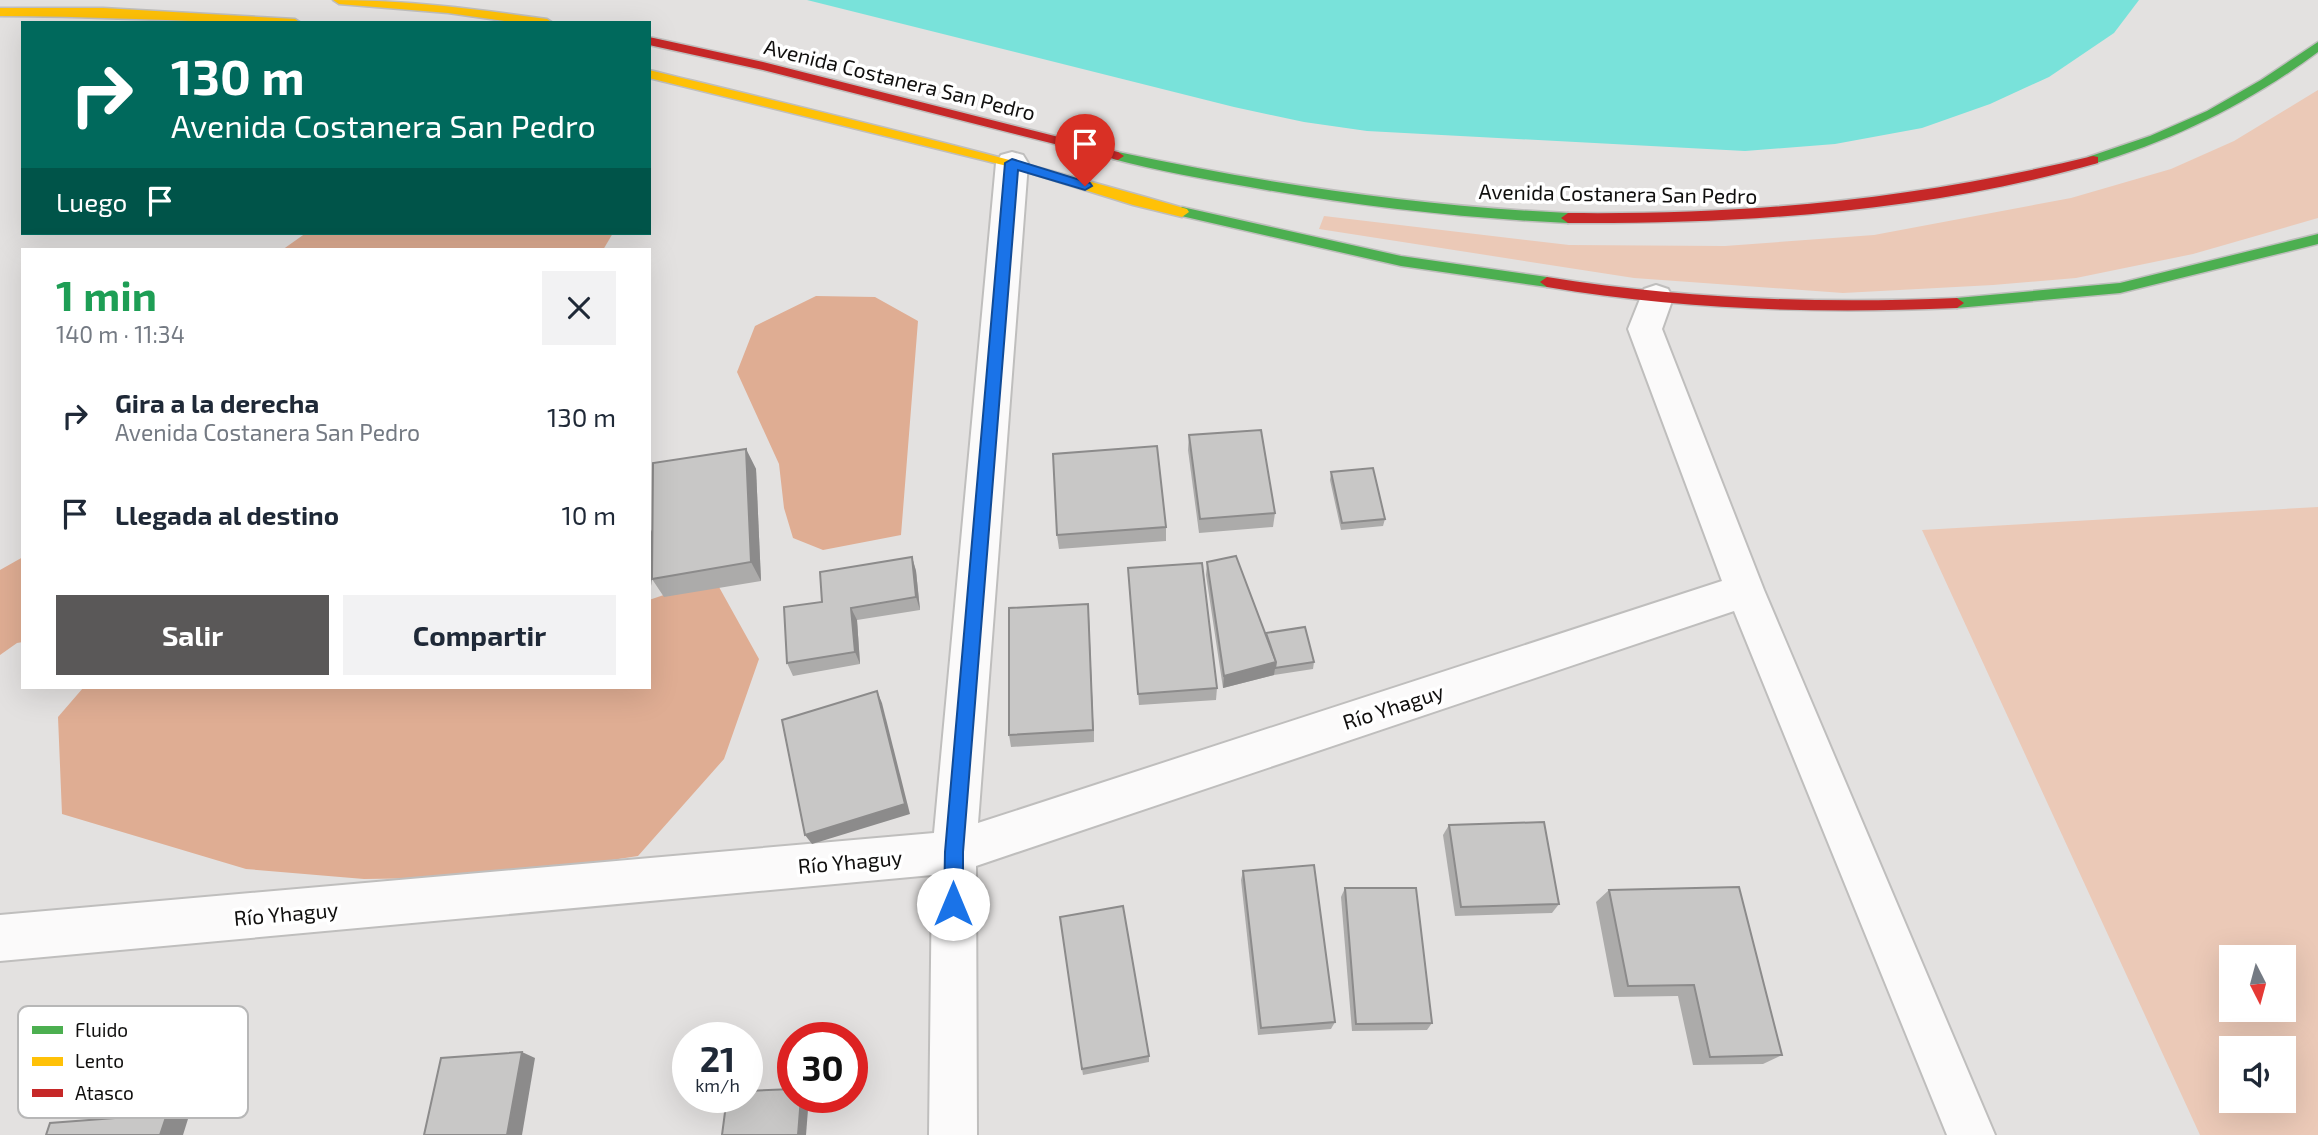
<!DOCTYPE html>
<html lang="es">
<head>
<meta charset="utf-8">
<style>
  body { margin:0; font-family:"Exo 2",sans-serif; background:#f2f2f3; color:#1f2937; height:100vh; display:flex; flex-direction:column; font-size:26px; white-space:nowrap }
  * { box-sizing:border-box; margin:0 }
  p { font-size:23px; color:#747a83 }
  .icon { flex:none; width:38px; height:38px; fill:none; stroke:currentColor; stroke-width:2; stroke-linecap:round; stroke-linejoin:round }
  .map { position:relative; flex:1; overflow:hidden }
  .side { position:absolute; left:21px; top:248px; width:630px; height:441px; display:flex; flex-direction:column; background:#fff; border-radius:0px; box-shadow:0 7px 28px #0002 }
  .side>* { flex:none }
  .banner { position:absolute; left:21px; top:21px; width:630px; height:214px; border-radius:0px; box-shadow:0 7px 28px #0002; background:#00695c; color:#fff; overflow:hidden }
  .needle { width:46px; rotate:174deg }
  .controls { position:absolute; left:2219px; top:945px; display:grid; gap:14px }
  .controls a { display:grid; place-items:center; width:77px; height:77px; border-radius:0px; background:#fff; box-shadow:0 7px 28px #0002; font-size:35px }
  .speed { position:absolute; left:672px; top:1022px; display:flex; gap:14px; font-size:35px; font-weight:700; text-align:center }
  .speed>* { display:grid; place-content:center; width:91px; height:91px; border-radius:50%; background:#fff; box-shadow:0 7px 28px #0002; line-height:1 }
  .speed small { font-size:18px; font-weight:400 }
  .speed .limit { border:10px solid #d22; background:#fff; color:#111 }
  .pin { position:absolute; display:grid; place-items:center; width:60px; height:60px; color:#fff; margin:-72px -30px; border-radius:50% 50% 50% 0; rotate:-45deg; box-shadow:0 0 7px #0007 }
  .pin .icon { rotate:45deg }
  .me { position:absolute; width:77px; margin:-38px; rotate:0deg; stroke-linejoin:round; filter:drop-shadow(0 0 5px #0008) }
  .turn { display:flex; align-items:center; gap:24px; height:147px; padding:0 35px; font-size:32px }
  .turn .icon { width:91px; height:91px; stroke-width:2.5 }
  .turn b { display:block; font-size:49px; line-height:60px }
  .then { display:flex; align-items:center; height:66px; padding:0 35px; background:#0003; gap:14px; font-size:26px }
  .round { display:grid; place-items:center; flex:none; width:74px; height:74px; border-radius:0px; background:#f2f2f3 }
  .head { display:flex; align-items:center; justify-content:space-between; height:119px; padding:0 35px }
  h1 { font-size:42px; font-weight:700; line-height:52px; color:#1e9e55 }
  .button { display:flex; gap:14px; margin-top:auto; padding:14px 35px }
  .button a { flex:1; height:80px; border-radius:0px; background:#5a5858; color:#fff; font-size:28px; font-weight:700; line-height:80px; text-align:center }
  .button a+a { background:#f2f2f3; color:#1f2937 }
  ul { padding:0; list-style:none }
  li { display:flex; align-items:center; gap:21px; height:98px; padding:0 35px }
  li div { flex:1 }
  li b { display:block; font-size:26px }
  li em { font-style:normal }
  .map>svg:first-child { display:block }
</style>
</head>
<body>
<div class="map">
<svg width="2318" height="1135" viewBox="0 0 2318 1135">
  <rect width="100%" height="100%" fill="#e3e1e0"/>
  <!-- green -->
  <g fill="#ebc9b7" fill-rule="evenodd">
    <path d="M 2318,90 L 2318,218 L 2193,254 L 2076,278 L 1993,285 L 1843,293 L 1634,278 L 1319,229 L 1324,216 L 1569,245 L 1725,246 L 1874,235 L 2071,198 L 2171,169 L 2234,141 Z"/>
    <path d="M 2318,507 L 2318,1135 L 2200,1135 L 1922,530 ZM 2231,957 L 2284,957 L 2284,1010 L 2231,1010 ZM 2231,1048 L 2284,1048 L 2284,1101 L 2231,1101 Z"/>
  </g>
  <!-- forest -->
  <g fill="#dfad93">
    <path d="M 306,233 L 613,233 L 603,250 L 282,250 Z"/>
    <path d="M 816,296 L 875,297 L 918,321 L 901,535 L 823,550 L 793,538 L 784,508 L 779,464 L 737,372 L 755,326 Z"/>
    <path d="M 23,557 L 23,642 L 17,643 L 0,655 L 0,570 Z"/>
    <path d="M 714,578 L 759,659 L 724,759 L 638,856 L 502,877 L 364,879 L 246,869 L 62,814 L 58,717 L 83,688 L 649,688 L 649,600 Z"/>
  </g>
  <!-- water -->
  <path fill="#79e2da" d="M 807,0 L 2139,0 L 2114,33 L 2049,77 L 1990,104 L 1922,128 L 1835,144 L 1745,151 L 1367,131 L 1304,122 L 1234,107 Z"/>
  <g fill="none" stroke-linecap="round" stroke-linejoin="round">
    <defs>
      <path id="street" d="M 1012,152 L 1023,155 L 1028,163 L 978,823 L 1722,581 L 1628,329 L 1644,289 L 1656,285 L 1668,289 L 1673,298 L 1662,329 L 1764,590 L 1995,1135 L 1947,1135 L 1734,611 L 976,866 L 977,1135 L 929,1135 L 932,875 L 0,961 L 0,915 L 934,833 L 996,163 L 1001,155 Z"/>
      <g id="fast">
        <path d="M 2318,42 L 2318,52 C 2249,103 2175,140 2093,164 L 2087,160 L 2088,157 L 2150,136 L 2207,111 L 2261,80 Z"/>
        <path d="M 1118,152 C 1267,184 1416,206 1568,213 L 1575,218 L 1568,223 C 1461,218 1355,206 1250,187 C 1204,179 1158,171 1113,159 L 1113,153 Z"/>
        <path d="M 1182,207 L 1401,256 L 1547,277 L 1554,282 L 1547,287 L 1401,266 L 1177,215 L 1175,212 Z"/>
        <path d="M 2318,234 L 2318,244 L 2120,293 L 1957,308 L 1950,303 L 1957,298 L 2120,283 Z"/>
      </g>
      <g id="slow">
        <path d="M 333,0 C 405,0 476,9 547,19 L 553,23 L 519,23 L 448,13 L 339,4 Z"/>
        <path d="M 0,8 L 103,8 L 295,19 L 301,23 C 200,23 100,16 0,16 Z"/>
        <path d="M 649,70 C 829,114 1009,157 1187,209 L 1189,212 L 1182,217 L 1133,205 L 1011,167 L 649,78 Z"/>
      </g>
      <g id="jam">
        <path d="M 649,37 L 763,62 L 1118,152 L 1124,156 L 1118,160 L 763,70 L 649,45 Z"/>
        <path d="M 2093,156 L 2098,157 L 2098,163 C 1925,212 1746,224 1568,223 L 1561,218 L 1568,213 C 1750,215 1916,199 2093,156 Z"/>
        <path d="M 1547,277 C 1683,299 1819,304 1957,298 L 1964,303 L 1957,308 C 1819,314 1683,310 1547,287 L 1540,282 Z"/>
      </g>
    </defs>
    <!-- street casing -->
    <use href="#street" stroke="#bfbebd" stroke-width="4"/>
    <!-- fast casing -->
    <use href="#fast" stroke="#bfbebd" stroke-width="3"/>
    <!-- slow casing -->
    <use href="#slow" stroke="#bfbebd" stroke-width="3"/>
    <!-- jam casing -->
    <use href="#jam" stroke="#bfbebd" stroke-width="3"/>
    <!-- street -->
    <use href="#street" fill="#fbfafa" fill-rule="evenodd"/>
    <!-- fast -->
    <use href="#fast" fill="#4caf50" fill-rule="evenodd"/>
    <!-- slow -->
    <use href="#slow" fill="#ffc107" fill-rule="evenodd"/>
    <!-- jam -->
    <use href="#jam" fill="#c62828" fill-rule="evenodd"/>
  </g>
  <!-- wall -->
  <g fill="#acabaa">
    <path d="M 1189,435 L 1275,513 L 1273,527 L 1199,533 L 1188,450 Z"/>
    <path d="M 746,449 L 756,469 L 761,581 L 664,597 L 652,579 L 652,576 L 651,586 L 649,586 L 649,527 L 652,531 Z"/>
    <path d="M 1331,472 L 1385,519 L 1383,526 L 1341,530 L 1330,480 Z"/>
    <path d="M 1166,527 L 1166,541 L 1059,549 L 1057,535 Z"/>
    <path d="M 912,557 L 916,571 L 920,610 L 857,620 L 860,664 L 793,676 L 787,663 L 822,602 Z"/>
    <path d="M 1207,562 L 1266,635 L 1314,662 L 1313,669 L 1274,675 L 1223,688 L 1206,575 Z"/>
    <path d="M 1128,568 L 1217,688 L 1216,700 L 1139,705 Z"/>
    <path d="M 1088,604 L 1094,742 L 1011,747 L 1009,735 Z"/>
    <path d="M 1449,825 L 1559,904 L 1552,913 L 1455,916 L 1443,835 Z"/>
    <path d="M 1243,871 L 1335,1022 L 1331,1029 L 1258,1035 L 1241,880 Z"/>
    <path d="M 1345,888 L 1432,1023 L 1427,1030 L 1352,1031 L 1341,897 Z"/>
    <path d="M 1609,890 L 1782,1055 L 1763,1064 L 1693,1065 L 1678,996 L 1614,997 L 1596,902 Z"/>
    <path d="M 1149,1056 L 1149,1062 L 1083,1075 L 1082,1069 Z"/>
  </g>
  <!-- shaded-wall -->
  <g fill="#8c8b8b">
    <path d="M 746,449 L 756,469 L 761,581 L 751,562 Z"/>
    <path d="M 649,527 L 655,537 L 651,586 L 649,584 Z"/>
    <path d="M 912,557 L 916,571 L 920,610 L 916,597 Z"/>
    <path d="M 1088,604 L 1089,617 L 1094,742 L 1093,730 Z"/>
    <path d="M 851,608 L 857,620 L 860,664 L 855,652 Z"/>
    <path d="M 1276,662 L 1274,675 L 1223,688 L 1224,676 Z"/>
    <path d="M 877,691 L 882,703 L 910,814 L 812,844 L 805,835 Z"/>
    <path d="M 522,1052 L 535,1058 L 522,1135 L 507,1135 Z"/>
    <path d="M 801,1097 L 809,1097 L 806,1135 L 798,1135 Z"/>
    <path d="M 167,1114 L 188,1119 L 183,1135 L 160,1135 Z"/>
  </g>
  <!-- building -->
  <g fill="#c8c7c6" stroke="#8c8b8b" stroke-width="2">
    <path d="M 1261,430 L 1275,513 L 1200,519 L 1189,435 Z"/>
    <path d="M 1157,446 L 1166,527 L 1057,535 L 1053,454 Z"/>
    <path d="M 746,449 L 751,562 L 652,579 L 653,463 Z"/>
    <path d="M 1373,468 L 1385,519 L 1342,523 L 1331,472 Z"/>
    <path d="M 1236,556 L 1276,662 L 1224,676 L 1207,562 Z"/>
    <path d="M 912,557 L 916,597 L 851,608 L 855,652 L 787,663 L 784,607 L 822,602 L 820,572 Z"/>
    <path d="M 1202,563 L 1217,688 L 1138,694 L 1128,568 Z"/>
    <path d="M 1088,604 L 1093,730 L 1009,735 L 1009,608 Z"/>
    <path d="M 1305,627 L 1314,662 L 1275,668 L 1276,662 L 1266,633 Z"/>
    <path d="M 877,691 L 905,804 L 805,835 L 782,720 Z"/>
    <path d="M 1544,822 L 1559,904 L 1461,907 L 1449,825 Z"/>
    <path d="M 1314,865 L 1335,1022 L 1261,1028 L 1243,871 Z"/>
    <path d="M 1739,887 L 1782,1055 L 1710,1057 L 1694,985 L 1628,986 L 1609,890 Z"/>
    <path d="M 1345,888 L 1416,888 L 1432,1023 L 1356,1024 Z"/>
    <path d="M 1123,906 L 1149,1056 L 1082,1069 L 1060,917 Z"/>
    <path d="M 522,1052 L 507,1135 L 424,1135 L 441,1058 Z"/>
    <path d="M 793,1089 L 793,1097 L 801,1097 L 798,1135 L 722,1135 L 727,1097 L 747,1097 L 747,1091 Z"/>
    <path d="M 167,1114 L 160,1135 L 46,1135 L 50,1123 Z"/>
  </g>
  <!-- route -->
  <path fill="#1a73e8" stroke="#114b97" stroke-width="2" d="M 1012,159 L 1090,183 L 1092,186 L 1085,190 L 1018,170 L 963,852 L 963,904 L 960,910 L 953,913 L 947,910 L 944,904 L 945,852 L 1005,163 Z"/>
  <g text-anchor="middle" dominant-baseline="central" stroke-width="7" stroke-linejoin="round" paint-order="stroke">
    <!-- street labels -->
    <g font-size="21" fill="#100f0e" stroke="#fff">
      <text transform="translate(900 79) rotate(14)">Avenida Costanera San Pedro</text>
      <text transform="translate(1618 193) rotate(1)">Avenida Costanera San Pedro</text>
      <text transform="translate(1393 706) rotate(-18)">Río Yhaguy</text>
      <text transform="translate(850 861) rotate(-5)">Río Yhaguy</text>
      <text transform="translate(286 913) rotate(-5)">Río Yhaguy</text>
    </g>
  </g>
  <!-- legend -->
  <rect x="18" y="1006" width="230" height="112" rx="10" fill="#fff" stroke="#b7b7b7" stroke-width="2"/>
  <rect x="32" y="1026" width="31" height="8" fill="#4caf50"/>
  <rect x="32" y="1057" width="31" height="9" fill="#ffc107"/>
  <rect x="32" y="1089" width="31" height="8" fill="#c62828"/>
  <g font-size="19" fill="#100f0e">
    <text x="75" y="1037">Fluido</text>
    <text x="75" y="1068">Lento</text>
    <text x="75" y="1100">Atasco</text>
  </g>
</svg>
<div class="controls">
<a><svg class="needle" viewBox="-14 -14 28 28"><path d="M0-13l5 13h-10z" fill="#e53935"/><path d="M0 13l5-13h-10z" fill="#747a83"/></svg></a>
<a><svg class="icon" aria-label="sound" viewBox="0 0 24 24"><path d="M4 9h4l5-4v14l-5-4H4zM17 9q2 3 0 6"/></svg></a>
</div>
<div class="speed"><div>21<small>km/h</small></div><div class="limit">30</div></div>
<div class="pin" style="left:1085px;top:186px;background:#d93025"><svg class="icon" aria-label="arrive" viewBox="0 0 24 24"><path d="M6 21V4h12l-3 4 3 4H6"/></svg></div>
<svg class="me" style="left:953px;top:904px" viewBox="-20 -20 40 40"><circle r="19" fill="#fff"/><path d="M0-13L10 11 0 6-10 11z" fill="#1a73e8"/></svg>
<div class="banner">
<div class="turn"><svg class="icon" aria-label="right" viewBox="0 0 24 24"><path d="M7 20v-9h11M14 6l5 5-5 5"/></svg><div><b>130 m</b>Avenida Costanera San Pedro</div></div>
<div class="then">Luego<svg class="icon" aria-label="arrive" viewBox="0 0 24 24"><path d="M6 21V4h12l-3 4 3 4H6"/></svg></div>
</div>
<section class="side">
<div class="head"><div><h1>1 min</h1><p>140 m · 11:34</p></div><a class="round"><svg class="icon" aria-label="close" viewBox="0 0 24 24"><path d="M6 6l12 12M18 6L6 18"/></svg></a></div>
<ul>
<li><svg class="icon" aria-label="right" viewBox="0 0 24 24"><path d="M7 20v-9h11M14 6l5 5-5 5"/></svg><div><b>Gira a la derecha</b><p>Avenida Costanera San Pedro</p></div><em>130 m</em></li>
<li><svg class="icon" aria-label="arrive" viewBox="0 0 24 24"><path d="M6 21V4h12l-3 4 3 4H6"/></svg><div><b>Llegada al destino</b></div><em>10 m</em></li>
</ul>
<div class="button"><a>Salir</a><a>Compartir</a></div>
</section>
</div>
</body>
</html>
